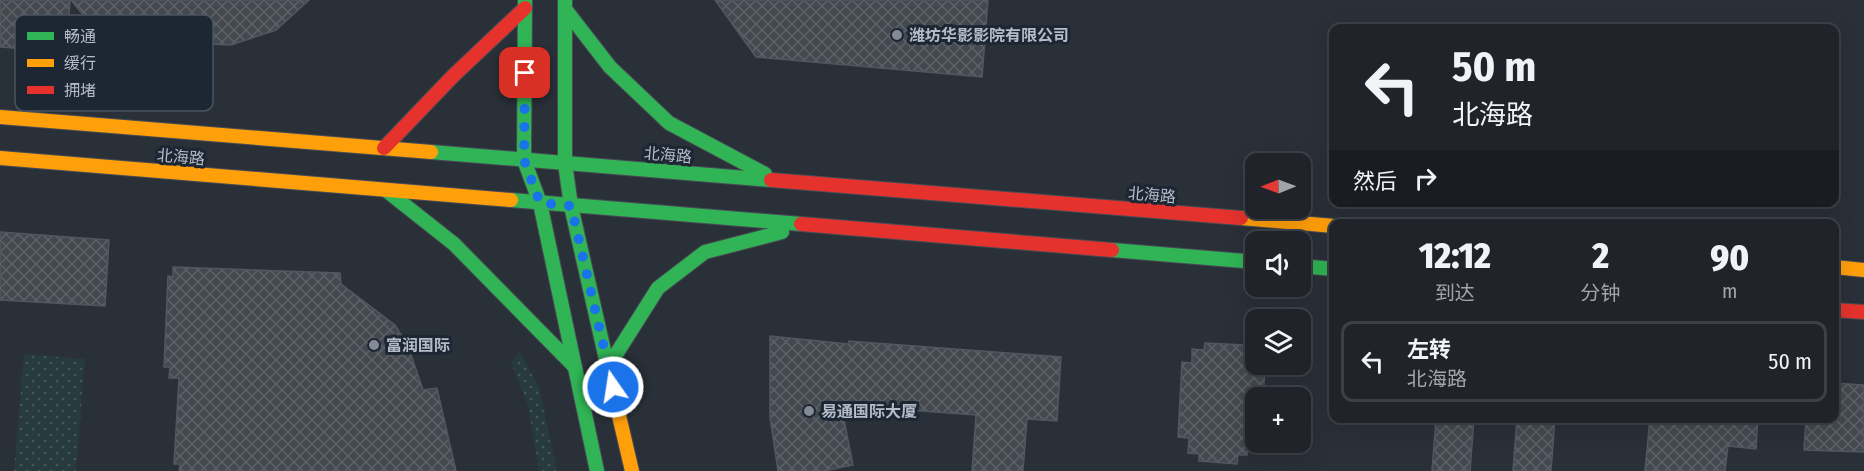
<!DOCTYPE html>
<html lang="zh">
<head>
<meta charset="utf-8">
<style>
  body { margin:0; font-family:"Fira Sans Condensed","Noto Sans SC",sans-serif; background:#282c32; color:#f1f3f6; height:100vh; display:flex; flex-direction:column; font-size:22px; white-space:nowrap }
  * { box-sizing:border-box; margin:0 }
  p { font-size:20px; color:#a2a4a8 }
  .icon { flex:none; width:33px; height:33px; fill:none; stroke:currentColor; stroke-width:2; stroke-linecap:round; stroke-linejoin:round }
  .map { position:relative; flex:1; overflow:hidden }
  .drawer { position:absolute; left:1329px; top:219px; width:510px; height:204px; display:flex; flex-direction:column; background:#20242a; border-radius:12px; box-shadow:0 6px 24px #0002,0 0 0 2px #3d4147 }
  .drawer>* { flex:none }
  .banner { position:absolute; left:1329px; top:24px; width:510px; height:183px; border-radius:12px; box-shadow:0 6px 24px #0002,0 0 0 2px #3d4147; background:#20242a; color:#f1f3f6; overflow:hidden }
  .needle { width:39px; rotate:269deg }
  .controls { position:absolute; left:1245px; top:153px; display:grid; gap:12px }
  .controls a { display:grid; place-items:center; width:66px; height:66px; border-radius:12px; background:#20242a; box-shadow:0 6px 24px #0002,0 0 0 2px #3d4147; font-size:30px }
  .pin { position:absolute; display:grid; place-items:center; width:51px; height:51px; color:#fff; margin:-26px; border-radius:12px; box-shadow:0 3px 9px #0006 }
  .me { position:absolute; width:66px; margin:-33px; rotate:347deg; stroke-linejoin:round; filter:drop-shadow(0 0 4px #0008) }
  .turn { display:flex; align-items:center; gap:21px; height:126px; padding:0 24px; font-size:27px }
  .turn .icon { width:78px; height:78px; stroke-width:2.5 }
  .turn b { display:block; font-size:42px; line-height:51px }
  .then { display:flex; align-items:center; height:57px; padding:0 24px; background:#0003; gap:12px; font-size:22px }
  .eta { display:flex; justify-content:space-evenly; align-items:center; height:102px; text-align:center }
  .eta b { font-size:36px; font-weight:800; line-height:42px }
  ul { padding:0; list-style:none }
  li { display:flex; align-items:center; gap:18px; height:81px; margin:0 12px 9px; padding:0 12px; border:3px solid #3d4147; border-radius:12px }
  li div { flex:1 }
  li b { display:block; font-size:22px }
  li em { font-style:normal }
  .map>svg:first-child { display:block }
</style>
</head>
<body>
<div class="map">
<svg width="1864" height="471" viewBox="0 0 1864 471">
  <defs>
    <pattern id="grass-dots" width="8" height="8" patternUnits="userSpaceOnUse" patternTransform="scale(1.5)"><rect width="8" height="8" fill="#273a3e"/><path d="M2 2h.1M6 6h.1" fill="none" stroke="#445559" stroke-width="1.8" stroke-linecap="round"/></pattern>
    <pattern id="building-cross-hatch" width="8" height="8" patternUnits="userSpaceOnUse" patternTransform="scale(1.5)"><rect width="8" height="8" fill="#444950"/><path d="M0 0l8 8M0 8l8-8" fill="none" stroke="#5d6168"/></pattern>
  </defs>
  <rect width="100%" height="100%" fill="#2a3038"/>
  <!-- grass -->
  <g fill="url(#grass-dots)">
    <path d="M 520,352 L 539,387 L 557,471 L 539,471 L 528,405 L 511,362 Z"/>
    <path d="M 24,354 L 85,359 L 76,471 L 14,471 Z"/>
  </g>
  <!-- building -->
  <g fill="url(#building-cross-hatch)" stroke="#52575f" stroke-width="1.5">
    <path d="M 0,0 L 70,0 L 67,52 L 0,47 Z"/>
    <path d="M 71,0 L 309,0 L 276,30 L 231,45 L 148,41 L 135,30 L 125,35 L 97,32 Z"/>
    <path d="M 715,0 L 988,0 L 982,77 L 756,57 Z"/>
    <path d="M 0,232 L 109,240 L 105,306 L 0,300 Z"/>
    <path d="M 173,267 L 340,273 L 341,284 L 395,325 L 408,346 L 423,390 L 437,388 L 456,471 L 179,471 L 180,464 L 174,464 L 179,378 L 169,378 L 170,367 L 164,367 L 168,276 L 173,277 Z"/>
    <path d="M 770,336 L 848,344 L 849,341 L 1061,357 L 1057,421 L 1027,419 L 1023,471 L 972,471 L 976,415 L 841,405 L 853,465 L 824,471 L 778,471 L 770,417 Z"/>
    <path d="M 1205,343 L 1245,345 L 1244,356 L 1255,356 L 1254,368 L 1265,369 L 1263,398 L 1256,398 L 1256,442 L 1248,442 L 1247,455 L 1238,455 L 1237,464 L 1199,461 L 1199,454 L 1188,453 L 1189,438 L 1178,437 L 1182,362 L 1192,363 L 1192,349 L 1204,350 Z"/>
    <path d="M 1834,383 L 1864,385 L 1864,452 L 1804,450 L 1806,418 L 1834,418 Z"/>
    <path d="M 1436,418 L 1474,418 L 1470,471 L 1432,471 Z"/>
    <path d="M 1517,418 L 1555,418 L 1551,471 L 1513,471 Z"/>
    <path d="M 1650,418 L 1758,418 L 1756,449 L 1728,446 L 1725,471 L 1645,471 Z"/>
  </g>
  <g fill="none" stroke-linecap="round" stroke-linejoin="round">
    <defs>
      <g id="fast">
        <path d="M 525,0 L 524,160 L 540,203 L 597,471"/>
        <path d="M 565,0 L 565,163 L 571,206 L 613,390"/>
        <path d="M 565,9 L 610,67 L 669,123 L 765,174"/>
        <path d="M 431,152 L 771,180"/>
        <path d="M 387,191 L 454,244 L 573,365"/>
        <path d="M 511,200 L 801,224"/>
        <path d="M 1112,250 L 1256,262"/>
        <path d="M 1300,266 L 1334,269"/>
        <path d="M 608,367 L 658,288 L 705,252 L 782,232"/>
      </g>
      <g id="slow">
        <path d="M 0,117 L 431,152"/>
        <path d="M 0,158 L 511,200"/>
        <path d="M 1241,218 L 1334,226"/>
        <path d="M 1834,267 L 1864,270"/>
        <path d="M 613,390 L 632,471"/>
      </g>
      <g id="jam">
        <path d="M 384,148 L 453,76 L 525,8"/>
        <path d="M 771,180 L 1241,218"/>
        <path d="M 801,224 L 1112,250"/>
        <path d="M 1834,310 L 1864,312"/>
      </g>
    </defs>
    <!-- fast casing -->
    <use href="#fast" stroke="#484c55" stroke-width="16"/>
    <!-- slow casing -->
    <use href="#slow" stroke="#484c55" stroke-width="16"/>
    <!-- jam casing -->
    <use href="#jam" stroke="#484c55" stroke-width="16"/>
    <!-- fast -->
    <use href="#fast" stroke="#30b455" stroke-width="14"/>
    <!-- slow -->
    <use href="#slow" stroke="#ff9f0a" stroke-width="14"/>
    <!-- jam -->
    <use href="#jam" stroke="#e5322d" stroke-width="14"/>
  </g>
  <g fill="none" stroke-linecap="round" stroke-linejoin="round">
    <!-- route -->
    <path stroke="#1a73e8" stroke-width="10" stroke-dasharray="0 18" d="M 525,73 L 524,160 L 540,203 L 571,206 L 613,387"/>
  </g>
  <!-- markers -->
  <g fill="#848b96" stroke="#1d2633" stroke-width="2">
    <circle cx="897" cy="35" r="6"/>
    <circle cx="374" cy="345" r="6"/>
    <circle cx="809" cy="411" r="6"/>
  </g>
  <g text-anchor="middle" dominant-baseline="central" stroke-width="6" stroke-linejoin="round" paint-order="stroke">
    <!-- poi labels -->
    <g font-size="16" font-weight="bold" fill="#b4bcc9" stroke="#1d2633" text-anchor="start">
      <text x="909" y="35">潍坊华影影院有限公司</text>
      <text x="386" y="345">富润国际</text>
      <text x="821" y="411">易通国际大厦</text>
    </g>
    <!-- street labels -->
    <g font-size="16" fill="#b4bcc9" stroke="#1d2633">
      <text transform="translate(668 155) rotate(5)">北海路</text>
      <text transform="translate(181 157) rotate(5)">北海路</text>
      <text transform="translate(1152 195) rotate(5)">北海路</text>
    </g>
  </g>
  <!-- legend -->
  <rect x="15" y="15" width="198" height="96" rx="9" fill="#1d2633" stroke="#4a5360" stroke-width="1.5"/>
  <rect x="27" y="32" width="27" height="8" fill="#30b455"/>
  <rect x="27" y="59" width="27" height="8" fill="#ff9f0a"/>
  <rect x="27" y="86" width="27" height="8" fill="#e5322d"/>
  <g font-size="16" fill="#b4bcc9">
    <text x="64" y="42">畅通</text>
    <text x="64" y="69">缓行</text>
    <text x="64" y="96">拥堵</text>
  </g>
</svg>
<div class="controls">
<a><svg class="needle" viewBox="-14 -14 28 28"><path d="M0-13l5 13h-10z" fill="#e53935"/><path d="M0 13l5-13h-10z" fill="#a2a4a8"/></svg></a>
<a><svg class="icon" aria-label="sound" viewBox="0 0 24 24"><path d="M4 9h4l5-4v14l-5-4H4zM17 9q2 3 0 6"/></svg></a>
<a><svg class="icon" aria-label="layers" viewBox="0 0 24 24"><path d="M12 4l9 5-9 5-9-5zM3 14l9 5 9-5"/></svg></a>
<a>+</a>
</div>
<div class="pin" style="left:525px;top:73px;background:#d93025"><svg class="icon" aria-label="arrive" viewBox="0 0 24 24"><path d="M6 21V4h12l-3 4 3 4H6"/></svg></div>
<svg class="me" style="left:613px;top:387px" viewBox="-20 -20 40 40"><circle r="17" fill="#1a73e8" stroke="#fff" stroke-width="3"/><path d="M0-11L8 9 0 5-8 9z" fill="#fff"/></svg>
<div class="banner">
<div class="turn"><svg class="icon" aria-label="left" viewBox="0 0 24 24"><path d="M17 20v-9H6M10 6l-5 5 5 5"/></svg><div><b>50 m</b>北海路</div></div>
<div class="then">然后<svg class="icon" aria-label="right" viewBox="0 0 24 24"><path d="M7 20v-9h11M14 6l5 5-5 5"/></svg></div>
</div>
<section class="drawer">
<div class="eta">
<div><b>12:12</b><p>到达</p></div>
<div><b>2</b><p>分钟</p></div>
<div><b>90</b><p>m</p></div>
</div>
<ul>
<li><svg class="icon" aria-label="left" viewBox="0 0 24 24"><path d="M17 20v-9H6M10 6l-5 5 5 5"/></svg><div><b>左转</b><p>北海路</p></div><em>50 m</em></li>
</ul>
</section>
</div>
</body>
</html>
